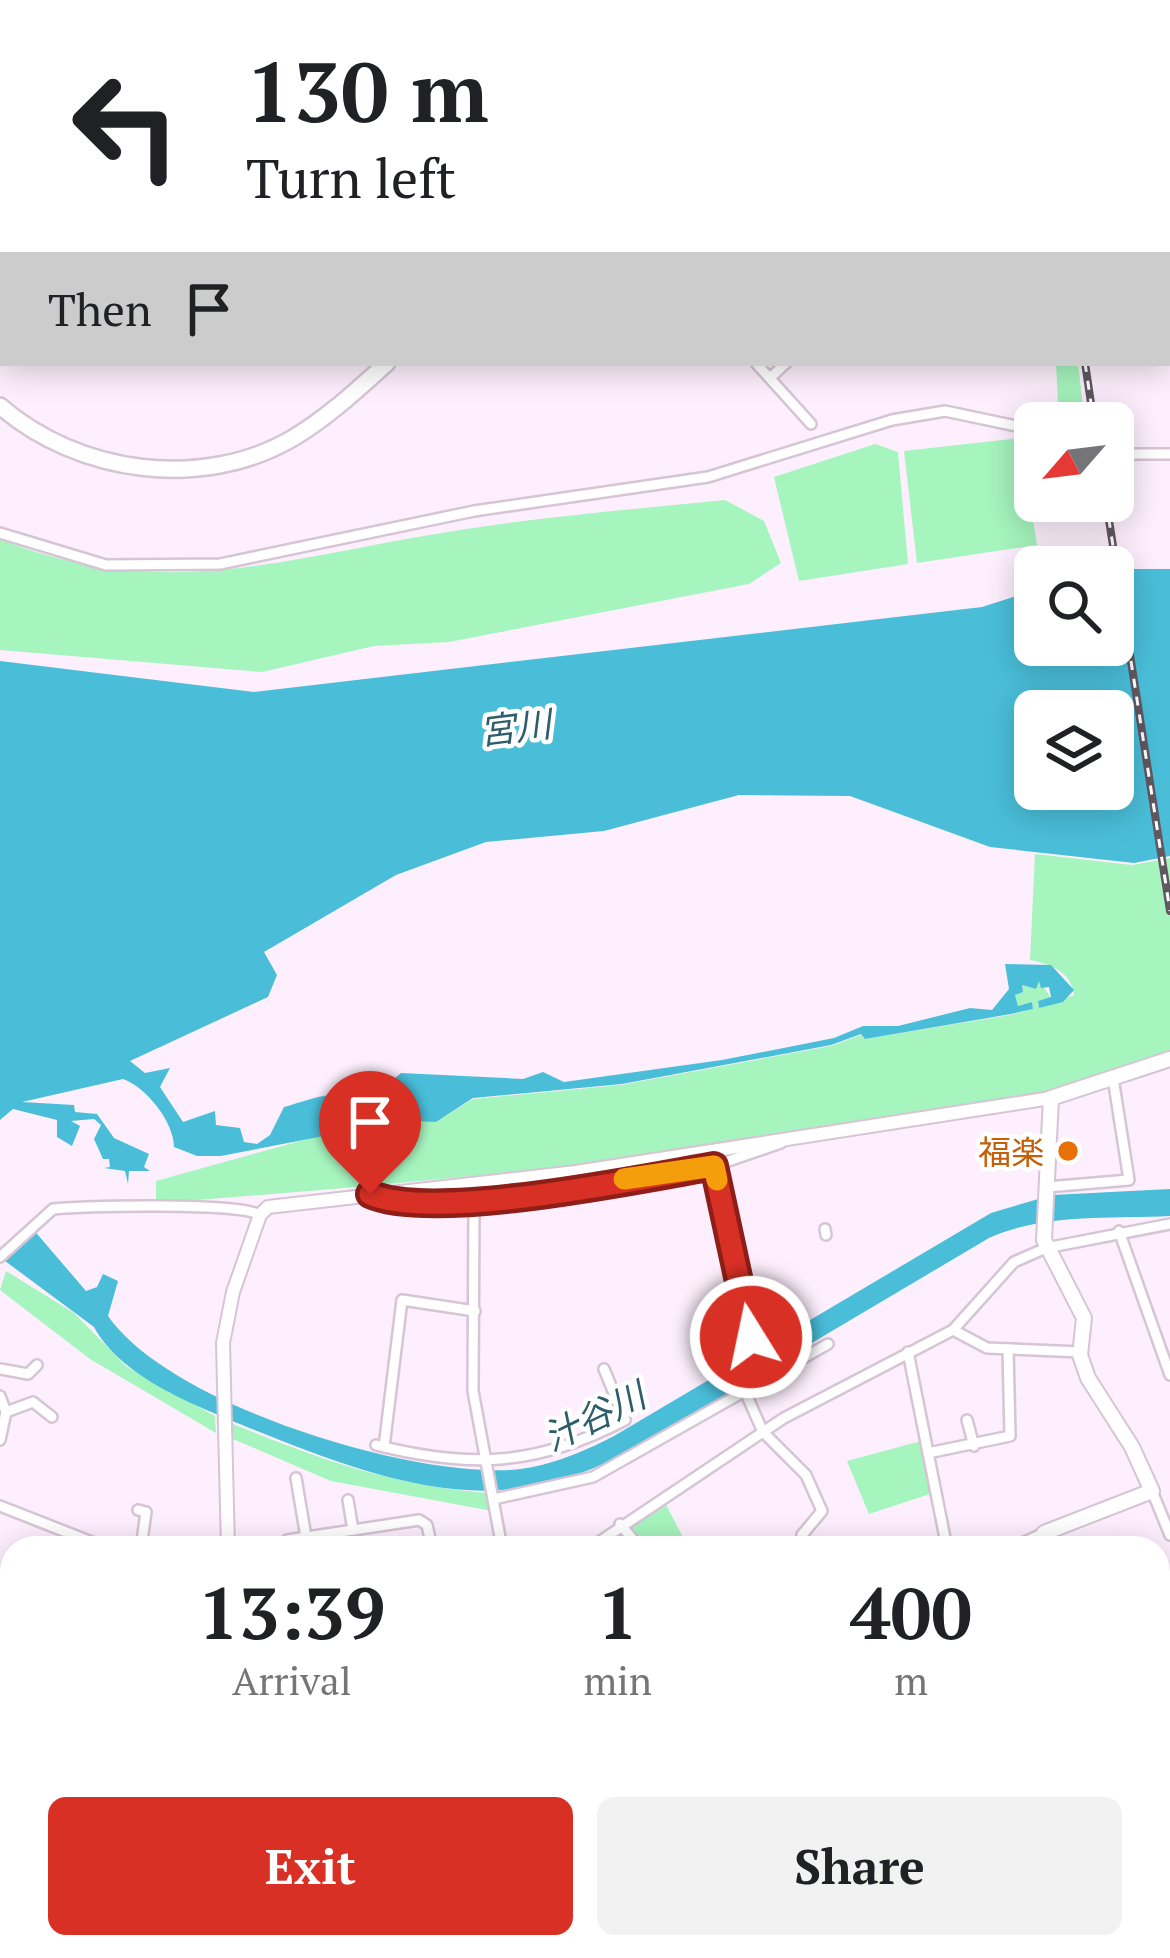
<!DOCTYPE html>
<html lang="en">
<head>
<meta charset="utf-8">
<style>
  body { margin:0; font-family:"PT Serif","Noto Sans JP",serif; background:#f2f2f2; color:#202124; height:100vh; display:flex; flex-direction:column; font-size:45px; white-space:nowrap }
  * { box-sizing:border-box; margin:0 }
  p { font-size:39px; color:#757577 }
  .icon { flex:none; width:66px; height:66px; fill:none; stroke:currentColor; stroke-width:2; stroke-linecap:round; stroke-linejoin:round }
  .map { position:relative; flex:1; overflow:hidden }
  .sheet { position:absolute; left:0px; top:1536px; width:1170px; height:423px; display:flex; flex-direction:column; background:#fff; border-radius:36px 36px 0 0; box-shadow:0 6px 30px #0003 }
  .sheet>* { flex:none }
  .guide { position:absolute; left:0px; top:0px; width:1170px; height:366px; box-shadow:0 6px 30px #0003; background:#fff; color:#202124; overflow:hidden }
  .needle { width:78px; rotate:242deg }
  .fabs { position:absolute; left:1014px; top:402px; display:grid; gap:24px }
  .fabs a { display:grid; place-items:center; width:120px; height:120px; border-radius:18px; background:#fff; box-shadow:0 6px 30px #0003; font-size:60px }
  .pin { position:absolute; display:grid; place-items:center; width:102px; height:102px; color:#fff; margin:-123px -51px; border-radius:50% 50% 50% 0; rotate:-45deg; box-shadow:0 0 12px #0007 }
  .pin .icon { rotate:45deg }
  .me { position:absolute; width:132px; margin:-66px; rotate:350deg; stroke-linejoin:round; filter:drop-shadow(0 0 9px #0008) }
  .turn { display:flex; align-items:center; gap:42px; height:252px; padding:0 48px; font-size:54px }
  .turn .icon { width:156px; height:156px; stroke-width:2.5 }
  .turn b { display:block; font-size:84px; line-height:102px }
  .then { display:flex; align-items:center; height:114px; padding:0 48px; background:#0003; gap:24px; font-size:45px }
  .eta { display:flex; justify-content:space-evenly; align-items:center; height:204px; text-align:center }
  .eta b { font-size:72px; font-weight:700; line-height:84px }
  .action { display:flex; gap:24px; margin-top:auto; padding:24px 48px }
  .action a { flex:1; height:138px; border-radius:18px; background:#d93025; color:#fff; font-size:48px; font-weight:700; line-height:138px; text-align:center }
  .action a+a { background:#f2f2f2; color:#202124 }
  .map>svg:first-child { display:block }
</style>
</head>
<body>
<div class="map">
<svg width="1170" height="1958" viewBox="0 0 1170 1958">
  <rect width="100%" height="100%" fill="#fdeffd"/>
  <!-- green -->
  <g fill="#a6f4be">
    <path d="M 1056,363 L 1078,363 L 1085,423 L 1059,423 Z"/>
    <path d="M 1020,438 L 1037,545 L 917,563 L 904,451 Z"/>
    <path d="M 875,444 L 898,452 L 908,564 L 799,581 L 774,477 Z"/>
    <path d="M 725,500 L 764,521 L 781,563 L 749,584 L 449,642 L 374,646 L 262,672 L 0,650 L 0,539 C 166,606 293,555 460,530 C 548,516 637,509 725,500 Z"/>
    <path d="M 1035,854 L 1132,865 L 1170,858 L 1170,1059 C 1025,1106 872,1128 721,1148 C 533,1172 346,1189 156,1203 L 156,1181 L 311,1138 L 402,1122 L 436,1122 L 473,1099 L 621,1085 L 831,1046 L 861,1035 L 865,1039 L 1010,1015 L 1033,1009 L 1032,1002 L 1018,1006 L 1015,995 L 1023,992 L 1022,985 L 1035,989 L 1034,982 L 1040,981 L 1051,998 L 1038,1001 L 1039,1008 L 1074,995 C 1071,972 1051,964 1030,960 Z"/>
    <path d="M 6,1271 L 74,1313 L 127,1367 L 215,1416 L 216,1433 L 90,1359 L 0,1290 Z"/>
    <path d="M 233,1424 C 318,1459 397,1487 489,1493 L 492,1511 L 331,1481 L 233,1439 Z"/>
    <path d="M 921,1441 L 930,1494 L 869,1514 L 847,1461 Z"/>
    <path d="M 662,1497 L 687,1545 L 709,1536 L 715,1548 L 640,1548 L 620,1524 Z"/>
  </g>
  <!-- water -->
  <g fill="#4abed9" fill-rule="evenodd">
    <path d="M 1113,569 L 1170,569 L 1170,856 L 1134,863 L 990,847 L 850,796 L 739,795 L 604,831 L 486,842 L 396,875 L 264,952 L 277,975 L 268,997 L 130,1061 L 145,1073 L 170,1068 L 160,1087 L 183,1122 L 215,1111 L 216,1125 L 240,1128 L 244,1142 L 257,1144 L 270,1135 L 284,1107 C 299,1103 316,1096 331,1095 C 361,1093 375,1096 401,1073 L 523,1079 L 543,1072 L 564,1082 L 722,1060 L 834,1038 L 863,1026 L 898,1026 L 970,1008 L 992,1010 L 1009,989 L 1005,964 L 1051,965 L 1074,990 L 1063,1002 L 1039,1008 L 1038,1001 L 1051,997 L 1049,987 L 1041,988 L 1039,981 L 1036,989 L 1022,985 L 1023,992 L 1015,995 L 1018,1006 L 1032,1002 L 1033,1009 L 1011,1014 L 865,1039 L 861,1034 L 831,1045 L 622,1084 L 473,1098 L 436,1122 L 402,1121 L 221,1156 L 197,1156 L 174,1147 C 174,1122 146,1087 123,1079 L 22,1102 L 74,1105 L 75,1112 L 97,1114 L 114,1138 L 149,1154 L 144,1167 L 150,1171 L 129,1171 L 128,1184 L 125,1171 L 104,1168 L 110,1167 L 109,1159 L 103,1159 L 94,1139 L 101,1125 L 94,1119 L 71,1121 L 80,1126 L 72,1146 L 57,1137 L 57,1120 L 13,1109 L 0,1120 L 0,661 L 254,692 L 982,607 L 1035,590 L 1035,645 L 1113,645 ZM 1035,711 L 1113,711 L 1113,789 L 1035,789 Z"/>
    <path d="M 1170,1189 L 1170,1216 C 1110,1219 1044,1213 989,1238 C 908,1286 827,1334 746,1382 C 675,1424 600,1480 516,1489 C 425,1499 335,1462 252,1429 C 200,1407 123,1380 94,1327 L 1,1258 L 32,1228 L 86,1291 L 97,1287 L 103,1274 L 118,1281 L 108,1316 C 169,1404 405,1476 510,1470 C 546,1468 583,1452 614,1436 L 991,1213 L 1052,1195 Z"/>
  </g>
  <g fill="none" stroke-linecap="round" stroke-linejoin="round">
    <defs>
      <g id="minor">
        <path d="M 426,0 L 428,3"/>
        <path d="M 817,0 L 819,3"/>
        <path d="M 1113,3 L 1114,0"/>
        <path d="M 1167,29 L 1170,22"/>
        <path d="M 1167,180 L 1170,192"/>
        <path d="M 756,363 L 811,424"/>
        <path d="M 770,378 L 786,363"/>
        <path d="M 1113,461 L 1134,454 L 1170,454"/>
        <path d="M 0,533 L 106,565 L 220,564 L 474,511 L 708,477 L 892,420 L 945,411 L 1035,430"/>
        <path d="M 781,1143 L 714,1166 L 749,1317 L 751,1337 L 730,1358 L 763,1432 L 806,1475 L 822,1511 L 802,1535 L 810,1548"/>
        <path d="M 1047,1187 L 1129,1180 L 1113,1078"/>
        <path d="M 380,1199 L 474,1203 L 714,1166"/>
        <path d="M 474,1203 L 473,1391 L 502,1548"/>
        <path d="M 825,1229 L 826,1235"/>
        <path d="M 1119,1231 L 1170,1375"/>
        <path d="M 0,1257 L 53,1209 C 85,1206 239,1202 260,1215"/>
        <path d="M 953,1330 L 987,1348 L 1081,1352"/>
        <path d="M 908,1352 L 947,1548"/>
        <path d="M 0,1369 L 28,1374 L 37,1365"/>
        <path d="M 0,1396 L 6,1412 L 0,1440"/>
        <path d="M 6,1412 L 33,1402 L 52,1417"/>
        <path d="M 967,1420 L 974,1446"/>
        <path d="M 376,1445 C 471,1469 537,1466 625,1420 L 604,1369"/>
        <path d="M 384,1447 L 402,1300 L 475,1311"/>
        <path d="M 928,1453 L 1010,1436 L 1008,1349"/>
        <path d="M 296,1478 L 306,1537"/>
        <path d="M 1152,1491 L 1170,1535"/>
        <path d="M 494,1499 L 593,1477 L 828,1344"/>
        <path d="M 348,1500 L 353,1530"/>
        <path d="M 0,1506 L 107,1548"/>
        <path d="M 138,1510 L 146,1512 L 141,1548"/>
        <path d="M 620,1524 L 640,1548"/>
        <path d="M 287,1540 L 419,1520 L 427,1525 L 432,1548"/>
        <path d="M 590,1548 L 784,1418 L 953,1330 L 1014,1262 L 1046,1248 L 1170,1224"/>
        <path d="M 1011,1548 L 1044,1533"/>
        <path d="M 1158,1687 L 1170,1681"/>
        <path d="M 0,1744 L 12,1720"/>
        <path d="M 0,1765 L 12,1771"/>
        <path d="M 0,1930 L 12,1936"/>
        <path d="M 34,1947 L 56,1958"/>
        <path d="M 349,1947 L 370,1958"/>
        <path d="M 489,1947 L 510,1958"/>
        <path d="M 832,1947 L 857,1958"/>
        <path d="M 945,1947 L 967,1958"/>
        <path d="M 120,1958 L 126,1947"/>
        <path d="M 550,1958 L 555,1947"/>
        <path d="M 728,1958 L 733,1947"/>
      </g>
      <g id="tertiary">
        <path d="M 228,1548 L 223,1343 L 233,1292 L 260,1215 L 268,1207 L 576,1172 L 1051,1098"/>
        <path d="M 221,1958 L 227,1947"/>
        <path d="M 882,1958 L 888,1947"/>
      </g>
      <g id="secondary">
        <path d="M 1050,1548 L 1044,1533 L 1152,1491 L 1132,1447 L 1088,1378 L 1080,1355 L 1084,1318 L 1044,1240 L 1051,1098 L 1170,1059"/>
        <path d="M 0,1678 L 12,1681"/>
        <path d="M 1158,1935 L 1167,1958"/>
        <path d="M 664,1947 L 690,1958"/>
      </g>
      <g id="primary">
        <path d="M 783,3 L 786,0"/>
        <path d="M 0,406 C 78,474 203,491 293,438 C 327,418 358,389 387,363"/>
      </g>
    </defs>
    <!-- minor casing -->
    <use href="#minor" stroke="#d6c5d5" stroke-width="14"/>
    <!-- tertiary casing -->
    <use href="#tertiary" stroke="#d6c5d5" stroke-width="16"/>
    <!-- secondary casing -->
    <use href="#secondary" stroke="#d6c5d5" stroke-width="18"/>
    <!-- primary casing -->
    <use href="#primary" stroke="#d6c5d5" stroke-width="20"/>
    <!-- minor -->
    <use href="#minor" stroke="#fff" stroke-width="9"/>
    <!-- tertiary -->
    <use href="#tertiary" stroke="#fff" stroke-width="12"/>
    <!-- secondary -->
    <use href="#secondary" stroke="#fff" stroke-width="14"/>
    <!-- primary -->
    <use href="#primary" stroke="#fff" stroke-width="15"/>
    <defs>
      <g id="rail">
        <path d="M 1130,3 L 1131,0"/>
        <path d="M 1085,363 L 1094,423"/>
        <path d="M 1106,501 L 1170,911"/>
      </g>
    </defs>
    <!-- rail casing -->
    <use href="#rail" stroke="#605760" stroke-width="8"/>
    <!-- rail -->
    <use href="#rail" stroke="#fff" stroke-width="3" stroke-dasharray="9" stroke-linecap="butt"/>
  </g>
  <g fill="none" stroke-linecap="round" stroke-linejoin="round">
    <defs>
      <path id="route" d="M 370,1194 C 432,1222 639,1179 714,1166 L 751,1337"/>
    </defs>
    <!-- route casing -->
    <use href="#route" stroke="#8d1f18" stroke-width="30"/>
    <!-- route -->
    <use href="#route" stroke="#d93025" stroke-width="21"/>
    <!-- slow -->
    <path stroke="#f59e0b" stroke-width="21" d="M 624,1179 L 714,1166 L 717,1180"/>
  </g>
  <!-- markers -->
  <circle fill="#e8710a" stroke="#fff" stroke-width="4.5" cx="1068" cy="1151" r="12"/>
  <g text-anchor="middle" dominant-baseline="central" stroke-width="9" stroke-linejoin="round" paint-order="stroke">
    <!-- food labels -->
    <g font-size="33" fill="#c56008" stroke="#fff" text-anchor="end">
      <text x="1044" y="1151">福楽</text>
    </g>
    <!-- water labels -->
    <g font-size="36" font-style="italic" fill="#2e5e6b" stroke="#fff">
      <text transform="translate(515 727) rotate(-7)">宮川</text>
      <text transform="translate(594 1416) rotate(-26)">汁谷川</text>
    </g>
  </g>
</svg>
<div class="fabs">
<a><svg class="needle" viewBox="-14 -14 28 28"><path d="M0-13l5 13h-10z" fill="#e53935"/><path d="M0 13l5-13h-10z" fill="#757577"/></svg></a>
<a><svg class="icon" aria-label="search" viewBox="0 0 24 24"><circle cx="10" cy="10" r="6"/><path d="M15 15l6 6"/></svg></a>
<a><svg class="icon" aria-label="layers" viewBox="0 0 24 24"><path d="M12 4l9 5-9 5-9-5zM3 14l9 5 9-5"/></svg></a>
</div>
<div class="pin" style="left:370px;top:1194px;background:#d93025"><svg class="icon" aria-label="arrive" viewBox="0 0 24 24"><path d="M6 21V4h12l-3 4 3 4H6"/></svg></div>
<svg class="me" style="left:751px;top:1337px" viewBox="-20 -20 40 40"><circle r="17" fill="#d93025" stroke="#fff" stroke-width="3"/><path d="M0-11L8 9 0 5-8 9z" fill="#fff"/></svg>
<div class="guide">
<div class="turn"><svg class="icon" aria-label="left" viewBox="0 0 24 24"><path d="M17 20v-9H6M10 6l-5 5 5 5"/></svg><div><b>130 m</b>Turn left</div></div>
<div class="then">Then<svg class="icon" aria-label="arrive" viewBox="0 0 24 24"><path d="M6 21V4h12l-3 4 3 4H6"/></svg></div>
</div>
<section class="sheet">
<div class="eta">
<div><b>13:39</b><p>Arrival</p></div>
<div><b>1</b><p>min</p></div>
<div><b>400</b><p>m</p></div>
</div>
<div class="action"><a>Exit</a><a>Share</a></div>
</section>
</div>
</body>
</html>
